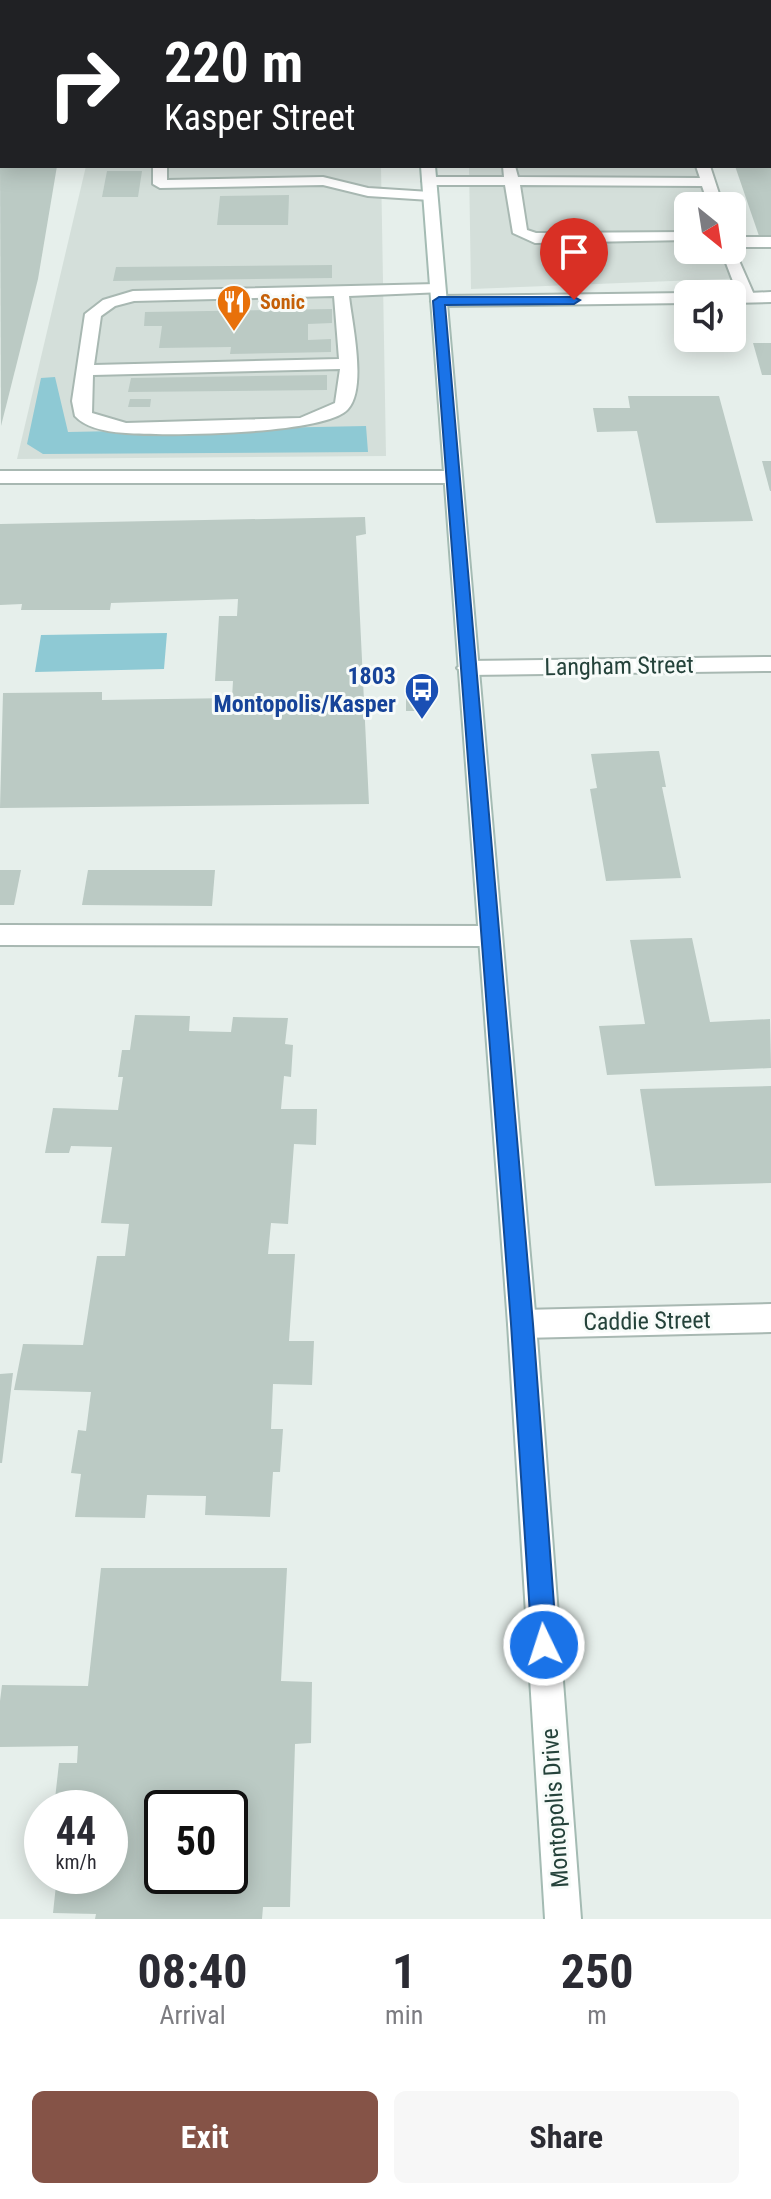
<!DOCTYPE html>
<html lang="en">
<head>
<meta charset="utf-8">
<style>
  body { margin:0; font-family:"Roboto Condensed",sans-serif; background:#f7f7f7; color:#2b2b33; height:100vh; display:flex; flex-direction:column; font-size:30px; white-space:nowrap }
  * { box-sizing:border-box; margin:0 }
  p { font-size:26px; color:#7c7c81 }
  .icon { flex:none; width:44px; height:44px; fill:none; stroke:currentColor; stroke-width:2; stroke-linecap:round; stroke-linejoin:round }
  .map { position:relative; height:1919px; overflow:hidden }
  .side { display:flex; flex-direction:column; background:#fff; flex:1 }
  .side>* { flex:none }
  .hud { position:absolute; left:0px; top:0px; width:772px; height:168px; box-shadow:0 4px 20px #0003; background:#202124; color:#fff; overflow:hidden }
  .needle { width:52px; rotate:150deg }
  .fabs { position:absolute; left:674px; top:192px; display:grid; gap:16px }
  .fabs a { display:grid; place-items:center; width:72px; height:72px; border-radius:12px; background:#fff; box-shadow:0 4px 20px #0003; font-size:40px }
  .speed { position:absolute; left:24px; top:1790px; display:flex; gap:16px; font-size:40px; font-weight:700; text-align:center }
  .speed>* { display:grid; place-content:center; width:104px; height:104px; border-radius:50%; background:#fff; box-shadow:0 4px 20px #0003; line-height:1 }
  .speed small { font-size:20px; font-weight:400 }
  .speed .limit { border:4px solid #111; border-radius:12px; background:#fff; color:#111 }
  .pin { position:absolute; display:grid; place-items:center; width:68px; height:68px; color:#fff; margin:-82px -34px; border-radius:50% 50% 50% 0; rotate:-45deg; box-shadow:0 0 8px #0007 }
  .pin .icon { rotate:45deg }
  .me { position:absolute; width:88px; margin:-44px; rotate:356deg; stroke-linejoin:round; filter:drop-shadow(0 0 6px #0008) }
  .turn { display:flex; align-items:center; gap:28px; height:168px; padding:0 32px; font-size:36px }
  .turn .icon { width:104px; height:104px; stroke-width:2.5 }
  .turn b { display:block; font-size:56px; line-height:68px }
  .eta { display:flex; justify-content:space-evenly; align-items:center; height:136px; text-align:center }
  .eta b { font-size:48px; font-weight:700; line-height:56px }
  .primary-button { display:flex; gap:16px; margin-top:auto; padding:16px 32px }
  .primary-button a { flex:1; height:92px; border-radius:12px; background:#855347; color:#fff; font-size:32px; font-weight:700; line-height:92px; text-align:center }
  .primary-button a+a { background:#f7f7f7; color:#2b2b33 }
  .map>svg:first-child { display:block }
</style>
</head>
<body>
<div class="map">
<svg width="771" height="1919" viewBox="0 0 771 1919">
  <rect width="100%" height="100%" fill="#e6efeb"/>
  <!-- built -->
  <g fill="#d4dfda">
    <path d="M 86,166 L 381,166 L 386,456 L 17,459 Z"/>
    <path d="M 469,166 L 698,166 L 716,206 L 688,206 L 688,250 L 732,250 L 732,241 L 748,278 L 471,289 Z"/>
  </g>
  <!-- water -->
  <g fill="#8ec9d4">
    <path d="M 55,377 L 68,432 L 366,426 L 368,452 L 43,454 L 27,444 L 41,378 Z"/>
    <path d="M 167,633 L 164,669 L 35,672 L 41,635 Z"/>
  </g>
  <!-- building -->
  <g fill="#bbcac4" fill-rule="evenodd">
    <path d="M 0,166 L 57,166 L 38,279 L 1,426 Z"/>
    <path d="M 735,166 L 771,166 L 771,236 L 759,236 Z"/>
    <path d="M 107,171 L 142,171 L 138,197 L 102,197 Z"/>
    <path d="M 289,195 L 288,225 L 217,225 L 220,196 Z"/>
    <path d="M 332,265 L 332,278 L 113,281 L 116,267 Z"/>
    <path d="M 332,309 L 332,323 L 308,324 L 308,340 L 331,339 L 331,352 L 230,354 L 231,347 L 159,348 L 162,326 L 144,326 L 145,312 Z"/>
    <path d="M 753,343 L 771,343 L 771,375 L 762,375 Z"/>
    <path d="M 327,375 L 327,390 L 128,392 L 131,378 Z"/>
    <path d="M 628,396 L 719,396 L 753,521 L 656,523 L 637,431 L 597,432 L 593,408 L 630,408 Z"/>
    <path d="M 130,399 L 151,399 L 150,407 L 128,407 Z"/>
    <path d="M 762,461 L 771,461 L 771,491 L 770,491 Z"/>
    <path d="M 365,517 L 366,534 L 356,536 L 369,804 L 0,808 L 3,693 L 102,692 L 102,700 L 232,698 L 233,681 L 215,681 L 219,616 L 237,616 L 238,599 L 111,603 L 110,610 L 21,610 L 22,604 L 0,605 L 0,524 Z"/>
    <path d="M 406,691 L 416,691 L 417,711 L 406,711 Z"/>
    <path d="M 651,751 L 659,751 L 666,787 L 662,787 L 681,878 L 606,881 L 590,789 L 597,788 L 591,754 Z"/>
    <path d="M 0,870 L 21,870 L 14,905 L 0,905 Z"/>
    <path d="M 88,870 L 215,870 L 212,906 L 82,905 Z"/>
    <path d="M 692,938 L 710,1022 L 770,1019 L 771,1068 L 607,1075 L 599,1026 L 645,1024 L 630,940 Z"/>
    <path d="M 135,1015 L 190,1016 L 189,1031 L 231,1032 L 233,1017 L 288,1018 L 285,1044 L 293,1045 L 291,1077 L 284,1076 L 281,1109 L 317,1109 L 316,1145 L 294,1144 L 288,1224 L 271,1223 L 268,1254 L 295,1254 L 289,1341 L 314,1341 L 312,1385 L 273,1384 L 271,1429 L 283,1429 L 280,1472 L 273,1472 L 270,1517 L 205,1515 L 206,1496 L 147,1495 L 145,1518 L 75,1517 L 81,1474 L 71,1473 L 78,1430 L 86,1431 L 91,1392 L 14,1390 L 23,1344 L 83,1345 L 97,1256 L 125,1256 L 129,1224 L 101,1223 L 112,1147 L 71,1146 L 69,1153 L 45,1153 L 53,1108 L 118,1110 L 123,1077 L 118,1077 L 122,1050 L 130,1050 Z"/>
    <path d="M 771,1086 L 771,1183 L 655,1186 L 640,1089 Z"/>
    <path d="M 13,1373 L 2,1463 L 0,1463 L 0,1374 Z"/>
    <path d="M 101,1568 L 287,1568 L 281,1681 L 312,1682 L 311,1743 L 295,1744 L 290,1907 L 263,1907 L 262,1919 L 95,1919 L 96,1914 L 53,1913 L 57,1876 L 110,1876 L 110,1808 L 54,1808 L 59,1763 L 77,1763 L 78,1746 L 0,1747 L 0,1701 L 2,1685 L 88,1686 ZM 162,1808 L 230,1808 L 230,1876 L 162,1876 Z"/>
  </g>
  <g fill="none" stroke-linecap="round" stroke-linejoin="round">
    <defs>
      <g id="service">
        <path d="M 153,166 L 167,166 L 167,180 L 323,177 L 368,188 L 430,192 L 437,196 L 430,200 L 368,196 L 323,185 L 160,188 L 153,184 Z"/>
        <path d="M 503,166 L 515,166 L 518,177 L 700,178 L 696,166 L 710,166 L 723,206 L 709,206 L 702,186 L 520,185 L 527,230 L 536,233 L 688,232 L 688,240 L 535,243 L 513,233 L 505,185 L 429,185 L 422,181 L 429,177 L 504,177 Z"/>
        <path d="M 732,237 L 771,237 L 771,247 L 733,247 L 755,297 L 753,300 L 739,297 L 721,250 L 732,250 Z"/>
        <path d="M 437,284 L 445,289 L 443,292 L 349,296 C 352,323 367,388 348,409 C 326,435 164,436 126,433 C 109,432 87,429 75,416 L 72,401 L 85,314 L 103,300 L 133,291 ZM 334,296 L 339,359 L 94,365 L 101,316 L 115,306 L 134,301 ZM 340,369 L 335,403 L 300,418 L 126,423 L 92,413 L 93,375 Z"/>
        <path d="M 0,471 L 453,471 L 462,477 L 453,483 L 0,483 Z"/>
        <path d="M 0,925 L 490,926 L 498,929 L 502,936 L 498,943 L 490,946 L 0,945 Z"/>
      </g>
      <g id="minor">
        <path d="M 771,292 L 771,302 L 732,303 L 729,294 Z"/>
        <path d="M 688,293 L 691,294 L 688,303 L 439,306 L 431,301 L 439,296 Z"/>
        <path d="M 771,657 L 771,671 L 467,675 L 457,668 L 467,661 Z"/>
        <path d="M 771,1304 L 771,1332 L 522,1338 L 512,1334 L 508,1324 L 512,1314 L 522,1310 Z"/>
      </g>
      <g id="secondary">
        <rect x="416" y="0" width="12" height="2"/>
        <path d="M 421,166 L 435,166 L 536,1324 L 581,1919 L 545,1919 L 508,1324 Z"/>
      </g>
      <g id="primary">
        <rect x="770" y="39" width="1" height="8"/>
        <rect x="770" y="66" width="1" height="8"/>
        <rect x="0" y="78" width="2" height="8"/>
        <rect x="0" y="107" width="2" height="8"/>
      </g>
    </defs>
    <!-- service casing -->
    <use href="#service" stroke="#a8b8b2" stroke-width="4"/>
    <!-- minor casing -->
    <use href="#minor" stroke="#a8b8b2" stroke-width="4"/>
    <!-- secondary casing -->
    <use href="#secondary" stroke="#a4bbb3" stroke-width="4"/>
    <!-- primary casing -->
    <use href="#primary" stroke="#c2cac8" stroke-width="4"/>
    <!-- service -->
    <use href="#service" fill="#fff" fill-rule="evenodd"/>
    <!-- minor -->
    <use href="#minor" fill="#fff" fill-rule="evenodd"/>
    <!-- secondary -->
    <use href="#secondary" fill="#fff" fill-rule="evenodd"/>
    <!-- primary -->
    <use href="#primary" fill="#6aa596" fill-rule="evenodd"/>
  </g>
  <!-- route -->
  <path fill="#1a73e8" stroke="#114b97" stroke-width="2" d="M 439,297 L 574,297 L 580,300 L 574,304 L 445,305 L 533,1324 L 557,1645 L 553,1654 L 544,1658 L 536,1654 L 532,1645 L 511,1324 L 433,301 Z"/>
  <!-- icons -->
  <defs>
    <symbol id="restaurant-pin" viewBox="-11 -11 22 30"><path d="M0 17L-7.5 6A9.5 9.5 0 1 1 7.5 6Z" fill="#e8710a" stroke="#f7fbf9"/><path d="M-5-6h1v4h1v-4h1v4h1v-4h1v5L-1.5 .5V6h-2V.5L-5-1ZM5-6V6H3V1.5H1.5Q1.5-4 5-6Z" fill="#fff"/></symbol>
    <symbol id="bus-pin" viewBox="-11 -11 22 30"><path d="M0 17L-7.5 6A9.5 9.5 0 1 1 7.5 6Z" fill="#1a4fb4" stroke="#f7fbf9"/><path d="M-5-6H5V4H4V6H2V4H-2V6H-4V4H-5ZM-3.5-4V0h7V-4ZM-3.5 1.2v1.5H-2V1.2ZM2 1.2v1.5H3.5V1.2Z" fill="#fff"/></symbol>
  </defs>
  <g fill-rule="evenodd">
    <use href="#restaurant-pin" x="214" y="282" width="40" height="54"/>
    <use href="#bus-pin" x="402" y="670" width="40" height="54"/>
  </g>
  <g text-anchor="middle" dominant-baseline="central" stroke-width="6" stroke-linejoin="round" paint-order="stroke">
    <!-- far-food labels -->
    <g font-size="20" font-weight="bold" fill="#c56008" stroke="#f7fbf9" text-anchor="start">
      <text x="260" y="302">Sonic</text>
    </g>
    <!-- street labels -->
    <g font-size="24" fill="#24423a" stroke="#f7fbf9">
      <text transform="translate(619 666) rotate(-1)">Langham Street</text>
      <text transform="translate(647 1321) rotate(-1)">Caddie Street</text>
      <text transform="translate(555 1808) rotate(-94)">Montopolis Drive</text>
    </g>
    <!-- transit labels -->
    <g font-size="24" font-weight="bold" fill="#164399" stroke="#f7fbf9" text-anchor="end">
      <text x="396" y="676">1803<tspan x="396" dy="28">Montopolis/Kasper</tspan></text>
    </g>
  </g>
</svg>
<div class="fabs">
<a><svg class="needle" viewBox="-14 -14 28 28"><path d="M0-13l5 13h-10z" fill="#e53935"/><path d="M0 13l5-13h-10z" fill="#7c7c81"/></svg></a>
<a><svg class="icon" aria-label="sound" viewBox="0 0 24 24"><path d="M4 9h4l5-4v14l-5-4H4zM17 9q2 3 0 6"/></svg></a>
</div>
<div class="speed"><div>44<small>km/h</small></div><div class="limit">50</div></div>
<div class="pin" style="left:574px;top:300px;background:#d93025"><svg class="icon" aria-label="arrive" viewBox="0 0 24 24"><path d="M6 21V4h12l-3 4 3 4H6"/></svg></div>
<svg class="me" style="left:544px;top:1645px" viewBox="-20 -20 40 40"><circle r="17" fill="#1a73e8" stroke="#fff" stroke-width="3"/><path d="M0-11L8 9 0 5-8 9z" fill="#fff"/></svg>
<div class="hud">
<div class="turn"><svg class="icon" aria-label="right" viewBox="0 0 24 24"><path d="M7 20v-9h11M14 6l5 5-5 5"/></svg><div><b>220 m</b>Kasper Street</div></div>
</div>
</div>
<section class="side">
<div class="eta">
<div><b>08:40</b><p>Arrival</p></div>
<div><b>1</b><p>min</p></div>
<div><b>250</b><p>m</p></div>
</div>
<div class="primary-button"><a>Exit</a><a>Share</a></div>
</section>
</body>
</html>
